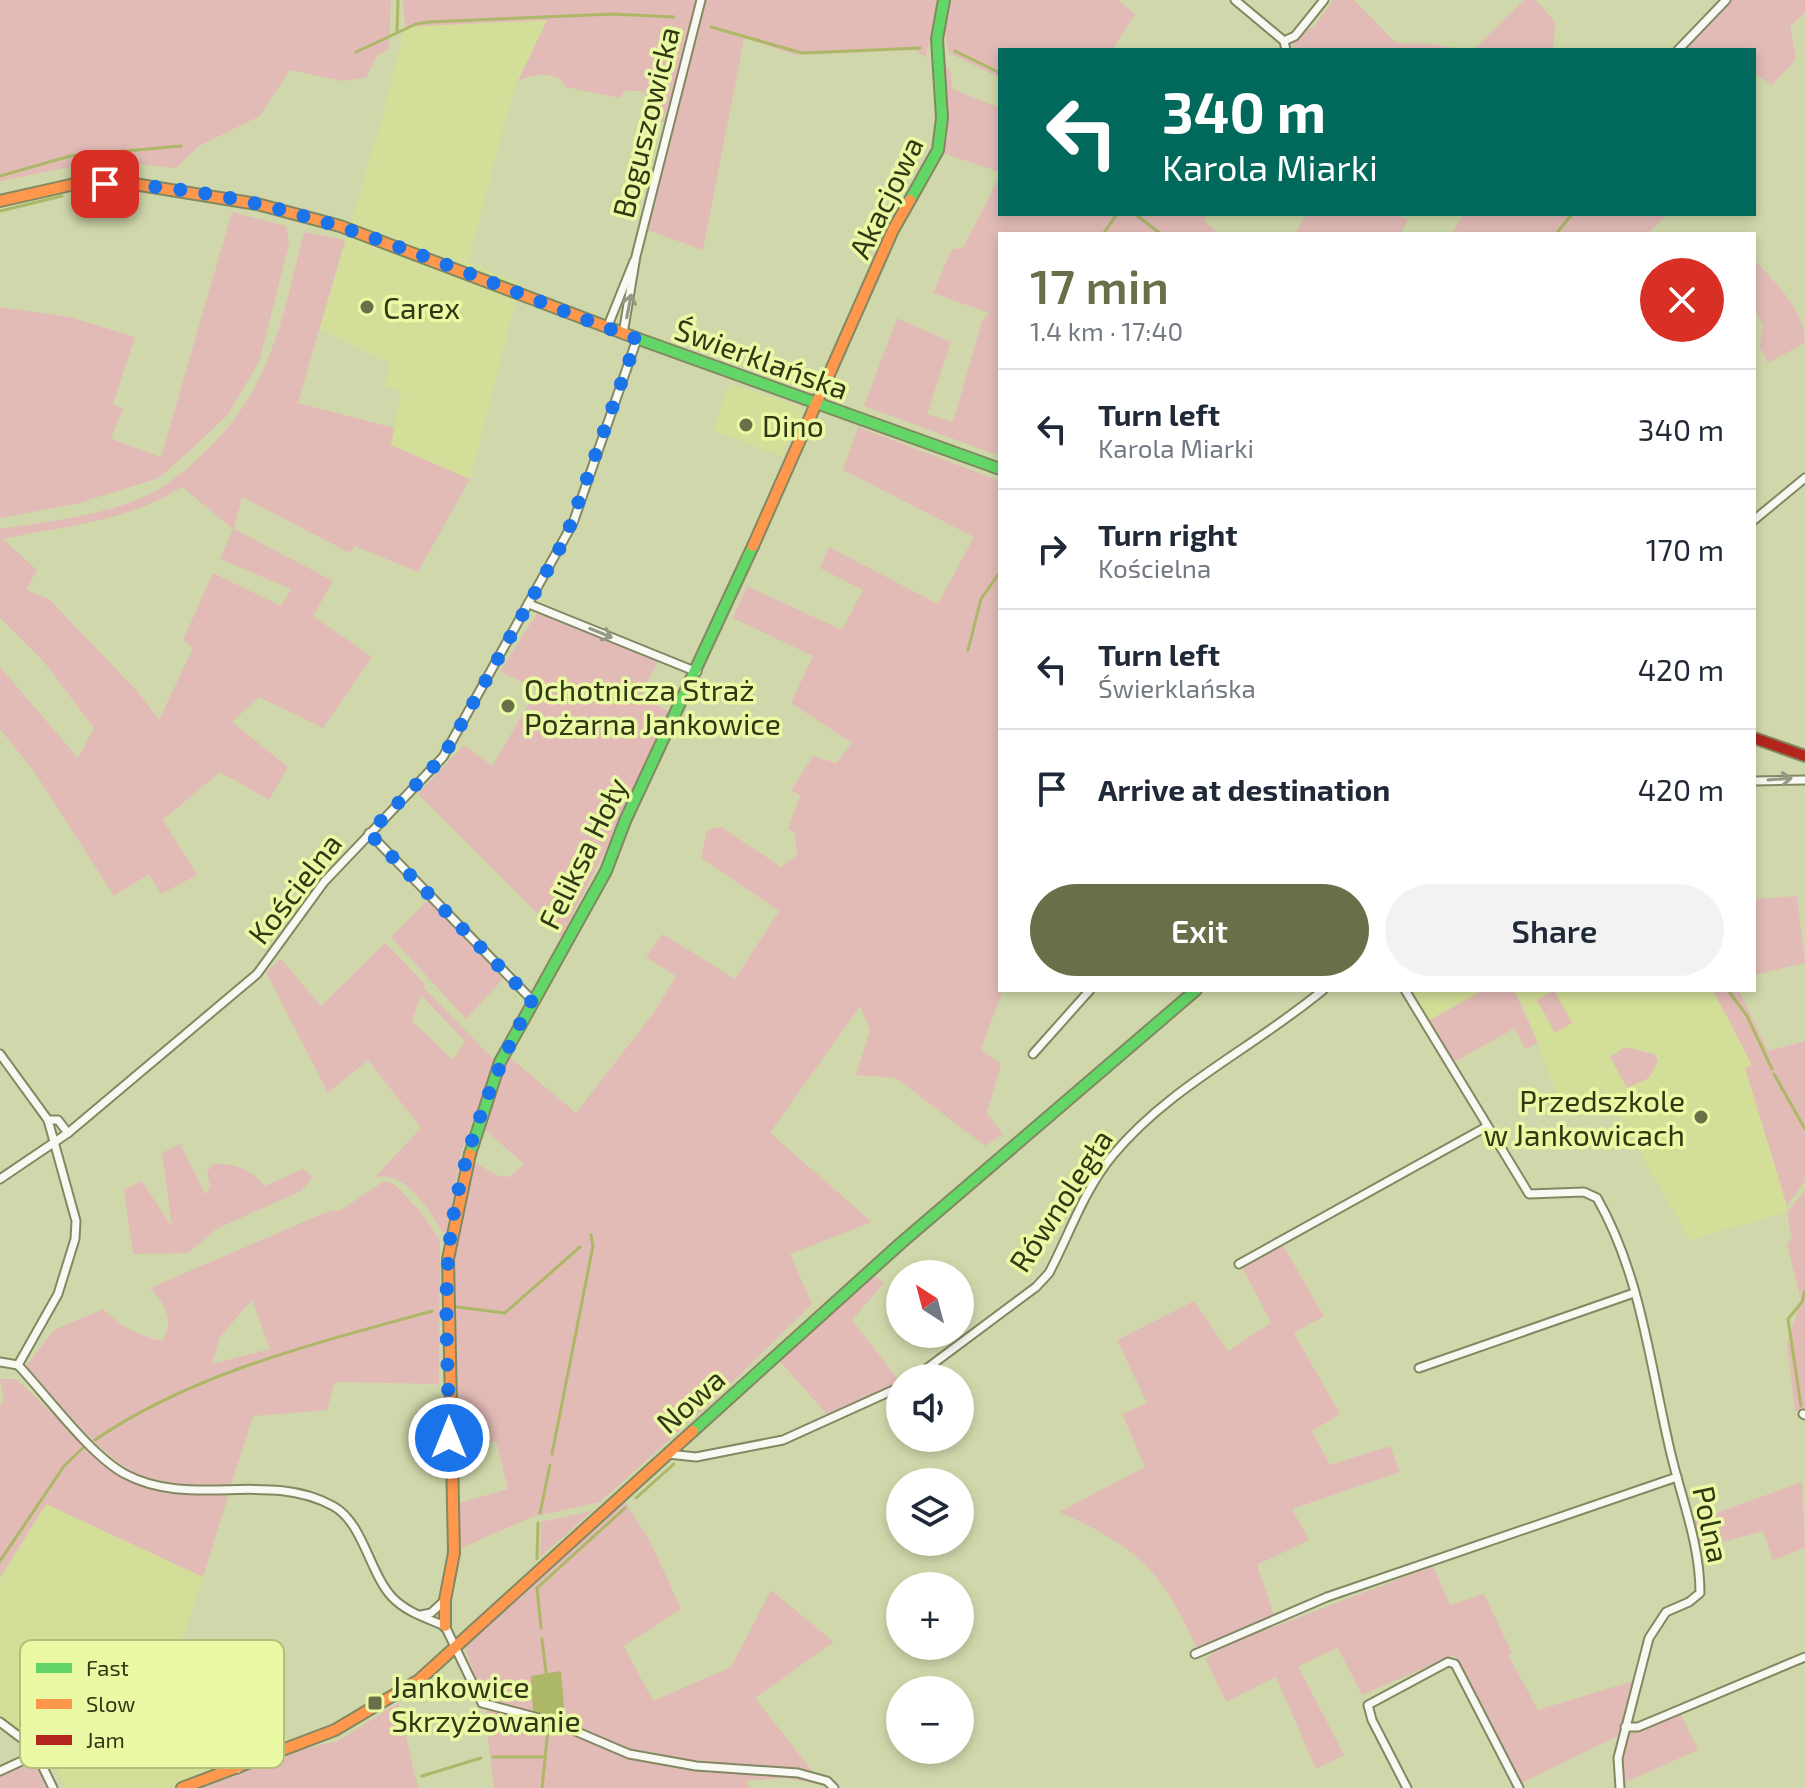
<!DOCTYPE html>
<html lang="en">
<head>
<meta charset="utf-8">
<style>
  body { margin:0; font-family:"Exo 2",sans-serif; background:#f2f2f3; color:#1f2937; height:100vh; display:flex; flex-direction:column; font-size:30px; white-space:nowrap }
  * { box-sizing:border-box; margin:0 }
  p { font-size:26px; color:#747a83 }
  .icon { flex:none; width:44px; height:44px; fill:none; stroke:currentColor; stroke-width:2; stroke-linecap:round; stroke-linejoin:round }
  .map { position:relative; flex:1; overflow:hidden }
  .side { position:absolute; left:998px; top:232px; width:758px; height:760px; display:flex; flex-direction:column; background:#fff; border-radius:0px; box-shadow:0 4px 12px #0003 }
  .side>* { flex:none }
  .guide { position:absolute; left:998px; top:48px; width:758px; height:168px; border-radius:0px; box-shadow:0 4px 12px #0003; background:#00695c; color:#fff; overflow:hidden }
  .needle { width:52px; rotate:324deg }
  .buttons { position:absolute; left:886px; top:1260px; display:grid; gap:16px }
  .buttons a { display:grid; place-items:center; width:88px; height:88px; border-radius:50%; background:#fff; box-shadow:0 4px 12px #0003; font-size:40px }
  .pin { position:absolute; display:grid; place-items:center; width:68px; height:68px; color:#fff; margin:-34px; border-radius:16px; box-shadow:0 4px 12px #0006 }
  .me { position:absolute; width:88px; margin:-44px; rotate:0deg; stroke-linejoin:round; filter:drop-shadow(0 0 6px #0008) }
  .turn { display:flex; align-items:center; gap:28px; height:168px; padding:0 32px; font-size:36px }
  .turn .icon { width:104px; height:104px; stroke-width:2.5 }
  .turn b { display:block; font-size:56px; line-height:68px }
  .round { display:grid; place-items:center; flex:none; width:84px; height:84px; border-radius:42px; background:#f2f2f3 }
  .head { display:flex; align-items:center; justify-content:space-between; height:136px; padding:0 32px }
  h1 { font-size:48px; font-weight:600; line-height:60px; color:#696f49 }
  .cta { display:flex; gap:16px; margin-top:auto; padding:16px 32px }
  .cta a { flex:1; height:92px; border-radius:48px; background:#696f49; color:#fff; font-size:32px; font-weight:600; line-height:92px; text-align:center }
  .cta a+a { background:#f2f2f3; color:#1f2937 }
  ul { padding:0; list-style:none }
  li { display:flex; align-items:center; gap:24px; height:120px; padding:0 32px; border-top:2px solid #e0e1e3 }
  li div { flex:1 }
  li b { display:block; font-size:30px }
  li em { font-style:normal }
  .map>svg:first-child { display:block }
</style>
</head>
<body>
<div class="map">
<svg width="1805" height="1788" viewBox="0 0 1805 1788">
  <rect width="100%" height="100%" fill="#d0d8ab"/>
  <!-- built -->
  <g fill="#d3df98">
    <path d="M 548,20 L 513,92 L 468,261 L 520,284 L 470,479 L 391,445 L 401,392 L 386,386 L 389,363 L 320,329 L 383,115 L 405,27 Z"/>
    <path d="M 730,384 L 801,407 L 801,419 L 795,435 L 784,448 L 787,458 L 713,431 Z"/>
    <path d="M 1413,990 L 1484,990 L 1428,1021 Z"/>
    <path d="M 1514,990 L 1713,990 L 1752,1065 L 1746,1068 L 1785,1194 L 1787,1212 L 1690,1240 L 1603,1088 L 1562,1107 L 1524,1006 Z"/>
    <path d="M 46,1504 L 203,1577 L 153,1727 L 212,1715 L 240,1765 L 166,1788 L 66,1788 L 41,1736 L 25,1733 L 0,1716 L 0,1581 Z"/>
  </g>
  <!-- green -->
  <g fill="#e2bbb6" fill-rule="evenodd">
    <path d="M 0,0 L 391,0 L 389,49 L 377,56 L 366,78 L 342,81 L 290,70 L 260,116 L 199,146 L 176,168 L 101,161 L 0,181 Z"/>
    <path d="M 403,0 L 697,0 L 664,123 L 660,121 C 663,106 652,100 641,91 L 625,91 L 620,98 L 565,87 L 561,79 C 546,72 533,75 518,81 L 547,20 L 405,27 Z"/>
    <path d="M 706,0 L 940,0 L 925,58 L 916,50 L 796,55 L 744,38 L 703,250 L 647,230 Z"/>
    <path d="M 951,0 L 1118,0 L 1135,14 L 1114,47 L 1116,50 L 1000,50 L 1000,78 L 949,53 L 945,36 Z"/>
    <path d="M 1333,0 L 1354,0 L 1396,43 L 1433,44 L 1462,50 L 1294,50 L 1289,34 L 1314,27 Z"/>
    <path d="M 1524,0 L 1536,0 L 1555,22 L 1553,50 L 1473,50 Z"/>
    <path d="M 1731,0 L 1805,0 L 1805,13 L 1790,26 L 1796,59 L 1772,85 L 1754,73 L 1754,50 L 1682,50 Z"/>
    <path d="M 943,63 L 951,73 L 952,89 L 1000,108 L 1000,172 L 942,153 L 948,136 Z"/>
    <path d="M 1000,175 L 1000,214 L 1207,214 L 1204,221 L 1220,234 L 1000,234 L 1000,456 L 864,406 L 897,318 L 951,342 L 927,414 L 953,422 L 982,321 L 989,313 L 933,293 L 952,249 L 963,248 Z"/>
    <path d="M 232,212 L 286,226 L 289,244 L 259,362 L 228,414 L 197,444 L 159,478 L 76,504 L 0,518 L 0,307 L 70,317 L 135,337 L 113,404 L 123,408 L 111,439 L 161,457 Z"/>
    <path d="M 1307,214 L 1395,214 L 1408,220 L 1400,234 L 1295,234 Z"/>
    <path d="M 1464,214 L 1668,214 L 1647,234 L 1451,234 Z"/>
    <path d="M 304,232 L 345,240 L 298,403 L 394,428 L 391,445 L 470,479 L 418,572 L 355,546 L 350,553 L 242,497 L 234,529 L 333,581 L 313,616 L 372,657 L 323,728 L 259,697 L 232,722 L 288,767 L 269,800 L 220,772 L 163,820 L 197,875 L 161,894 L 149,874 L 114,896 L 33,770 L 0,729 L 0,667 L 78,758 L 94,728 L 44,662 L 0,618 L 0,529 C 48,521 104,516 148,495 C 164,488 180,474 193,463 C 269,398 281,325 304,232 ZM 182,487 L 233,529 L 220,559 L 291,589 L 281,606 L 213,573 L 183,640 L 193,648 L 159,720 L 137,691 L 49,599 L 26,590 L 37,570 L 3,539 C 64,526 127,522 182,487 Z"/>
    <path d="M 1754,259 C 1775,283 1805,310 1805,343 L 1768,363 L 1760,347 L 1763,325 L 1754,307 Z"/>
    <path d="M 858,427 L 1000,481 L 1003,990 L 981,1049 L 1001,1064 L 987,1113 L 1003,1134 L 985,1146 L 896,1078 L 856,1075 L 870,1030 L 860,1006 L 770,1133 L 872,1222 L 790,1254 L 812,1304 L 717,1397 L 600,1502 L 532,1517 L 461,1548 L 456,1504 L 508,1489 L 496,1441 L 453,1454 L 450,1260 L 471,1160 L 496,1175 L 509,1177 L 524,1164 L 481,1126 L 507,1055 L 576,1113 L 655,1011 L 676,976 L 646,957 L 663,934 L 735,979 L 779,911 L 701,858 L 707,830 L 721,827 L 781,867 L 797,855 L 795,833 L 788,829 L 800,796 L 791,790 L 813,756 L 836,763 L 852,743 L 791,703 L 813,656 L 733,618 L 747,586 L 842,630 L 863,590 L 820,568 L 829,547 L 938,604 L 974,537 L 843,470 Z"/>
    <path d="M 538,612 L 660,657 L 641,696 L 675,715 L 561,937 L 418,794 L 464,745 L 492,766 L 537,690 L 500,671 Z"/>
    <path d="M 1797,896 L 1805,963 L 1754,975 L 1754,899 Z"/>
    <path d="M 430,898 L 503,979 L 466,1019 L 391,937 Z"/>
    <path d="M 385,943 L 425,984 L 424,988 L 496,1062 L 462,1149 L 447,1231 L 443,1233 C 429,1210 405,1168 374,1178 L 421,1128 L 368,1060 L 328,1093 L 266,972 L 281,959 L 321,1006 ZM 421,995 L 465,1041 L 453,1060 L 412,1021 Z"/>
    <path d="M 1484,990 L 1514,990 L 1538,1043 L 1525,1049 L 1515,1028 L 1454,1062 L 1428,1021 Z"/>
    <path d="M 1554,990 L 1572,1023 L 1555,1033 L 1537,1000 Z"/>
    <path d="M 1713,990 L 1739,990 L 1768,1051 L 1805,1041 L 1805,1181 L 1787,1206 L 1745,1068 L 1752,1065 Z"/>
    <path d="M 1625,1047 L 1654,1054 L 1658,1061 L 1649,1078 L 1627,1088 L 1610,1057 Z"/>
    <path d="M 180,1144 L 206,1195 L 210,1186 L 207,1173 L 212,1165 C 232,1161 253,1171 265,1186 L 303,1169 L 313,1177 L 301,1191 L 216,1229 L 188,1253 L 133,1254 L 124,1190 L 142,1181 L 172,1227 L 162,1153 Z"/>
    <path d="M 384,1181 L 394,1184 L 419,1210 L 440,1240 L 439,1384 L 335,1382 L 327,1410 L 253,1416 L 231,1485 C 206,1487 169,1487 144,1478 C 110,1466 52,1396 25,1367 L 54,1330 L 103,1309 C 121,1327 137,1335 162,1341 C 175,1321 165,1304 150,1288 L 329,1211 L 341,1210 ZM 252,1300 L 270,1349 L 212,1364 L 220,1337 Z"/>
    <path d="M 1805,1190 L 1805,1411 L 1795,1411 L 1787,1343 L 1801,1301 L 1787,1244 L 1792,1239 L 1787,1212 Z"/>
    <path d="M 1281,1242 L 1324,1316 L 1294,1333 L 1340,1414 L 1312,1431 L 1330,1465 L 1390,1446 L 1400,1472 L 1292,1509 L 1309,1540 L 1257,1565 L 1274,1615 L 1197,1648 C 1161,1570 1138,1547 1059,1512 L 1145,1467 L 1122,1414 L 1147,1403 L 1117,1340 L 1194,1301 L 1228,1351 L 1271,1323 L 1241,1265 Z"/>
    <path d="M 874,1275 L 884,1283 L 852,1320 L 900,1382 L 830,1418 L 779,1360 Z"/>
    <path d="M 0,1379 L 16,1379 C 90,1445 117,1504 229,1493 L 203,1577 L 46,1504 L 0,1577 L 0,1406 L 4,1400 Z"/>
    <path d="M 1802,1482 L 1805,1548 L 1773,1560 L 1763,1531 L 1701,1548 L 1694,1521 Z"/>
    <path d="M 623,1499 L 649,1539 L 681,1609 L 624,1646 L 653,1701 L 731,1667 L 771,1590 L 834,1642 L 755,1698 L 823,1785 L 786,1778 L 746,1781 L 750,1788 L 494,1788 L 485,1712 L 490,1709 L 546,1723 L 547,1714 L 484,1700 L 465,1648 Z"/>
    <path d="M 592,1511 L 540,1557 L 541,1522 Z"/>
    <path d="M 1433,1566 L 1450,1605 L 1484,1594 L 1512,1653 L 1508,1655 L 1538,1710 L 1633,1681 L 1618,1736 L 1521,1783 L 1454,1655 L 1362,1695 L 1338,1648 L 1298,1666 L 1344,1755 L 1316,1769 L 1276,1677 L 1226,1702 L 1206,1660 L 1216,1649 Z"/>
    <path d="M 398,1703 L 418,1788 L 203,1788 L 302,1749 L 338,1741 Z"/>
    <path d="M 1680,1713 L 1698,1750 L 1626,1782 L 1622,1765 L 1627,1735 Z"/>
    <path d="M 36,1761 L 47,1788 L 0,1788 L 0,1775 Z"/>
  </g>
  <!-- water -->
  <path fill="#acb868" d="M 561,1671 L 565,1717 L 533,1712 L 531,1676 Z"/>
  <g fill="none" stroke-linecap="round" stroke-linejoin="round">
    <!-- stream -->
    <g stroke="#acb868" stroke-width="3">
      <path d="M 711,27 L 802,53 L 920,48"/>
      <path d="M 397,32 L 398,0"/>
      <path d="M 955,51 L 1000,73"/>
      <path d="M 356,52 L 416,24 L 429,22 L 613,14 L 674,17"/>
      <path d="M 0,176 L 70,156 L 181,146"/>
      <path d="M 0,211 L 62,196"/>
      <path d="M 1135,214 L 1161,234"/>
      <path d="M 1103,234 L 1117,214"/>
      <path d="M 1556,234 L 1572,214"/>
      <path d="M 968,650 L 981,599 L 1000,572"/>
      <path d="M 1728,990 L 1747,1016 L 1772,1069"/>
      <path d="M 1774,1074 L 1805,1129"/>
      <path d="M 457,1307 L 505,1313 L 580,1247"/>
      <path d="M 1801,1406 L 1788,1319 L 1802,1302 L 1805,1291"/>
      <path d="M 95,1440 C 194,1372 318,1343 432,1311"/>
      <path d="M 552,1454 L 593,1246 L 591,1235"/>
      <path d="M 636,1498 L 674,1464"/>
      <path d="M 540,1513 L 550,1465"/>
      <path d="M 537,1559 L 538,1523"/>
      <path d="M 0,1561 L 64,1466 L 83,1448"/>
      <path d="M 537,1588 L 625,1508"/>
      <path d="M 537,1588 L 541,1628"/>
      <path d="M 542,1639 L 546,1673"/>
      <path d="M 493,1757 L 545,1757"/>
      <path d="M 422,1776 L 481,1758"/>
      <path d="M 542,1788 L 548,1729"/>
    </g>
    <defs>
      <g id="street">
        <path d="M 1235,0 L 1284,41 L 1286,50"/>
        <path d="M 1284,41 L 1295,36 L 1324,0"/>
        <path d="M 1678,50 L 1726,0"/>
        <path d="M 607,328 L 634,261"/>
        <path d="M 623,334 L 636,256 L 701,0"/>
        <path d="M 1754,520 L 1805,478"/>
        <path d="M 529,604 L 697,672"/>
        <path d="M 1754,781 L 1805,780"/>
        <path d="M 369,833 L 532,1000"/>
        <path d="M 1405,990 L 1529,1194 L 1584,1192 L 1597,1198 C 1641,1275 1650,1365 1670,1450 C 1681,1498 1700,1543 1700,1593 L 1689,1602 L 1666,1612 L 1649,1638 L 1618,1758 L 1620,1788"/>
        <path d="M 0,1054 L 48,1120 L 76,1221 L 75,1239 L 58,1294 L 18,1365 C 47,1396 90,1455 125,1474 C 190,1509 269,1470 333,1506 C 363,1522 369,1572 392,1597 C 406,1612 426,1618 445,1626 L 482,1703 L 554,1722 L 629,1754 L 696,1766 L 798,1773 L 827,1781 L 834,1788"/>
        <path d="M 1033,1054 L 1090,990"/>
        <path d="M 48,1120 L 58,1120 L 68,1133"/>
        <path d="M 0,1179 L 68,1133 L 257,974 L 324,882 L 443,757 L 573,523 L 637,339"/>
        <path d="M 1239,1264 L 1486,1127"/>
        <path d="M 0,1362 L 18,1365"/>
        <path d="M 1419,1368 L 1634,1293"/>
        <path d="M 914,1378 L 1036,1287 L 1049,1273 C 1069,1235 1085,1188 1113,1155 C 1170,1086 1255,1047 1323,990"/>
        <path d="M 1803,1414 L 1805,1415"/>
        <path d="M 668,1454 L 696,1457 L 783,1440 L 900,1387"/>
        <path d="M 421,1615 L 431,1613 L 444,1601"/>
        <path d="M 1195,1654 L 1327,1597 L 1677,1477"/>
        <path d="M 212,1715 L 238,1769"/>
        <path d="M 0,1722 L 33,1747 L 53,1788"/>
        <path d="M 1625,1727 L 1638,1727 L 1805,1657"/>
        <path d="M 0,1771 L 65,1741 L 153,1727 L 269,1700"/>
        <path d="M 1407,1788 L 1372,1720 L 1368,1705 L 1448,1662 L 1455,1664 L 1519,1788"/>
      </g>
      <g id="fast">
        <path d="M 910,200 L 938,150 L 942,118 L 937,39 L 944,0"/>
        <path d="M 636,338 L 1000,469"/>
        <path d="M 470,1154 L 500,1062 L 606,871 L 625,821 L 753,546"/>
        <path d="M 693,1431 L 901,1243 L 1196,990"/>
      </g>
      <g id="slow">
        <path d="M 0,201 L 75,184 L 134,184 L 257,204 L 340,226 L 636,338"/>
        <path d="M 753,546 L 893,230 L 910,200"/>
        <path d="M 445,1626 L 445,1600 L 454,1553 L 448,1259 L 470,1154"/>
        <path d="M 182,1788 L 335,1730 L 419,1680 L 693,1431"/>
      </g>
      <path id="jam" d="M 1754,738 L 1805,756"/>
    </defs>
    <!-- street casing -->
    <use href="#street" stroke="#828861" stroke-width="11"/>
    <!-- fast casing -->
    <use href="#fast" stroke="#828861" stroke-width="14"/>
    <!-- slow casing -->
    <use href="#slow" stroke="#828861" stroke-width="14"/>
    <!-- jam casing -->
    <use href="#jam" stroke="#828861" stroke-width="14"/>
    <!-- street -->
    <use href="#street" stroke="#f8f9f2" stroke-width="7"/>
    <!-- fast -->
    <use href="#fast" stroke="#63d668" stroke-width="10"/>
    <!-- slow -->
    <use href="#slow" stroke="#ff974d" stroke-width="10"/>
    <!-- jam -->
    <use href="#jam" stroke="#b3261e" stroke-width="10"/>
  </g>
  <!-- one-way arrows -->
  <defs><path id="oneway-shaft" d="M-6 0H5M1.5-3L5.5 0L1.5 3" fill="none" stroke-width="1.6" stroke-linecap="round" stroke-linejoin="round" transform="scale(2)"/></defs>
  <g stroke="#959883">
    <use href="#oneway-shaft" transform="translate(629 306) rotate(-79)"/>
    <use href="#oneway-shaft" transform="translate(601 633) rotate(22)"/>
    <use href="#oneway-shaft" transform="translate(1780 779) rotate(-4)"/>
  </g>
  <g fill="none" stroke-linecap="round" stroke-linejoin="round">
    <!-- route -->
    <path stroke="#1a73e8" stroke-width="14" stroke-dasharray="0 25.2" d="M 105,184 C 291,187 465,276 637,339 L 566,537 L 443,757 L 369,833 L 532,1000 C 491,1079 454,1170 448,1261 C 444,1319 449,1379 449,1438"/>
  </g>
  <!-- markers -->
  <g fill="#696f49" stroke="#eaf9a4" stroke-width="3">
    <circle cx="367" cy="307" r="8"/>
    <circle cx="746" cy="425" r="8"/>
    <circle cx="508" cy="706" r="8"/>
    <circle cx="1701" cy="1117" r="8"/>
    <rect x="367" y="1695" width="16" height="16" rx="4"/>
  </g>
  <g text-anchor="middle" dominant-baseline="central" stroke-width="7" stroke-linejoin="round" paint-order="stroke">
    <!-- street labels -->
    <g font-size="30" fill="#323714" stroke="#eaf9a4">
      <text transform="translate(645 122) rotate(-76)">Boguszowicka</text>
      <text transform="translate(885 197) rotate(-64)">Akacjowa</text>
      <text transform="translate(762 358) rotate(20)">Świerklańska</text>
      <text transform="translate(582 853) rotate(-64)">Feliksa Hoły</text>
      <text transform="translate(294 888) rotate(-52)">Kościelna</text>
      <text transform="translate(1060 1200) rotate(-57)">Równoległa</text>
      <text transform="translate(690 1400) rotate(-42)">Nowa</text>
      <text transform="translate(1712 1524) rotate(78)">Polna</text>
    </g>
    <!-- poi labels -->
    <g font-size="30" fill="#323714" stroke="#eaf9a4" text-anchor="start">
      <text x="383" y="307">Carex</text>
      <text x="762" y="425">Dino</text>
      <text x="524" y="689">Ochotnicza Straż<tspan x="524" dy="34">Pożarna Jankowice</tspan></text>
      <text x="1685" y="1100" text-anchor="end">Przedszkole<tspan x="1685" dy="34">w Jankowicach</tspan></text>
      <text x="391" y="1686">Jankowice<tspan x="391" dy="34">Skrzyżowanie</tspan></text>
    </g>
  </g>
  <!-- legend -->
  <rect x="20" y="1640" width="264" height="128" rx="12" fill="#eaf9a4" stroke="#b3bf79" stroke-width="2"/>
  <rect x="36" y="1663" width="36" height="10" fill="#63d668"/>
  <rect x="36" y="1699" width="36" height="10" fill="#ff974d"/>
  <rect x="36" y="1735" width="36" height="10" fill="#b3261e"/>
  <g font-size="22" fill="#323714">
    <text x="86" y="1676">Fast</text>
    <text x="86" y="1712">Slow</text>
    <text x="86" y="1748">Jam</text>
  </g>
</svg>
<div class="buttons">
<a><svg class="needle" viewBox="-14 -14 28 28"><path d="M0-13l5 13h-10z" fill="#e53935"/><path d="M0 13l5-13h-10z" fill="#747a83"/></svg></a>
<a><svg class="icon" aria-label="sound" viewBox="0 0 24 24"><path d="M4 9h4l5-4v14l-5-4H4zM17 9q2 3 0 6"/></svg></a>
<a><svg class="icon" aria-label="layers" viewBox="0 0 24 24"><path d="M12 4l9 5-9 5-9-5zM3 14l9 5 9-5"/></svg></a>
<a>+</a>
<a>−</a>
</div>
<div class="pin" style="left:105px;top:184px;background:#d93025"><svg class="icon" aria-label="arrive" viewBox="0 0 24 24"><path d="M6 21V4h12l-3 4 3 4H6"/></svg></div>
<svg class="me" style="left:449px;top:1438px" viewBox="-20 -20 40 40"><circle r="17" fill="#1a73e8" stroke="#fff" stroke-width="3"/><path d="M0-11L8 9 0 5-8 9z" fill="#fff"/></svg>
<div class="guide">
<div class="turn"><svg class="icon" aria-label="left" viewBox="0 0 24 24"><path d="M17 20v-9H6M10 6l-5 5 5 5"/></svg><div><b>340 m</b>Karola Miarki</div></div>
</div>
<section class="side">
<div class="head"><div><h1>17 min</h1><p>1.4 km · 17:40</p></div><a class="round" style="background:#d93025;color:#fff"><svg class="icon" aria-label="close" viewBox="0 0 24 24"><path d="M6 6l12 12M18 6L6 18"/></svg></a></div>
<ul>
<li><svg class="icon" aria-label="left" viewBox="0 0 24 24"><path d="M17 20v-9H6M10 6l-5 5 5 5"/></svg><div><b>Turn left</b><p>Karola Miarki</p></div><em>340 m</em></li>
<li><svg class="icon" aria-label="right" viewBox="0 0 24 24"><path d="M7 20v-9h11M14 6l5 5-5 5"/></svg><div><b>Turn right</b><p>Kościelna</p></div><em>170 m</em></li>
<li><svg class="icon" aria-label="left" viewBox="0 0 24 24"><path d="M17 20v-9H6M10 6l-5 5 5 5"/></svg><div><b>Turn left</b><p>Świerklańska</p></div><em>420 m</em></li>
<li><svg class="icon" aria-label="arrive" viewBox="0 0 24 24"><path d="M6 21V4h12l-3 4 3 4H6"/></svg><div><b>Arrive at destination</b></div><em>420 m</em></li>
</ul>
<div class="cta"><a>Exit</a><a>Share</a></div>
</section>
</div>
</body>
</html>
